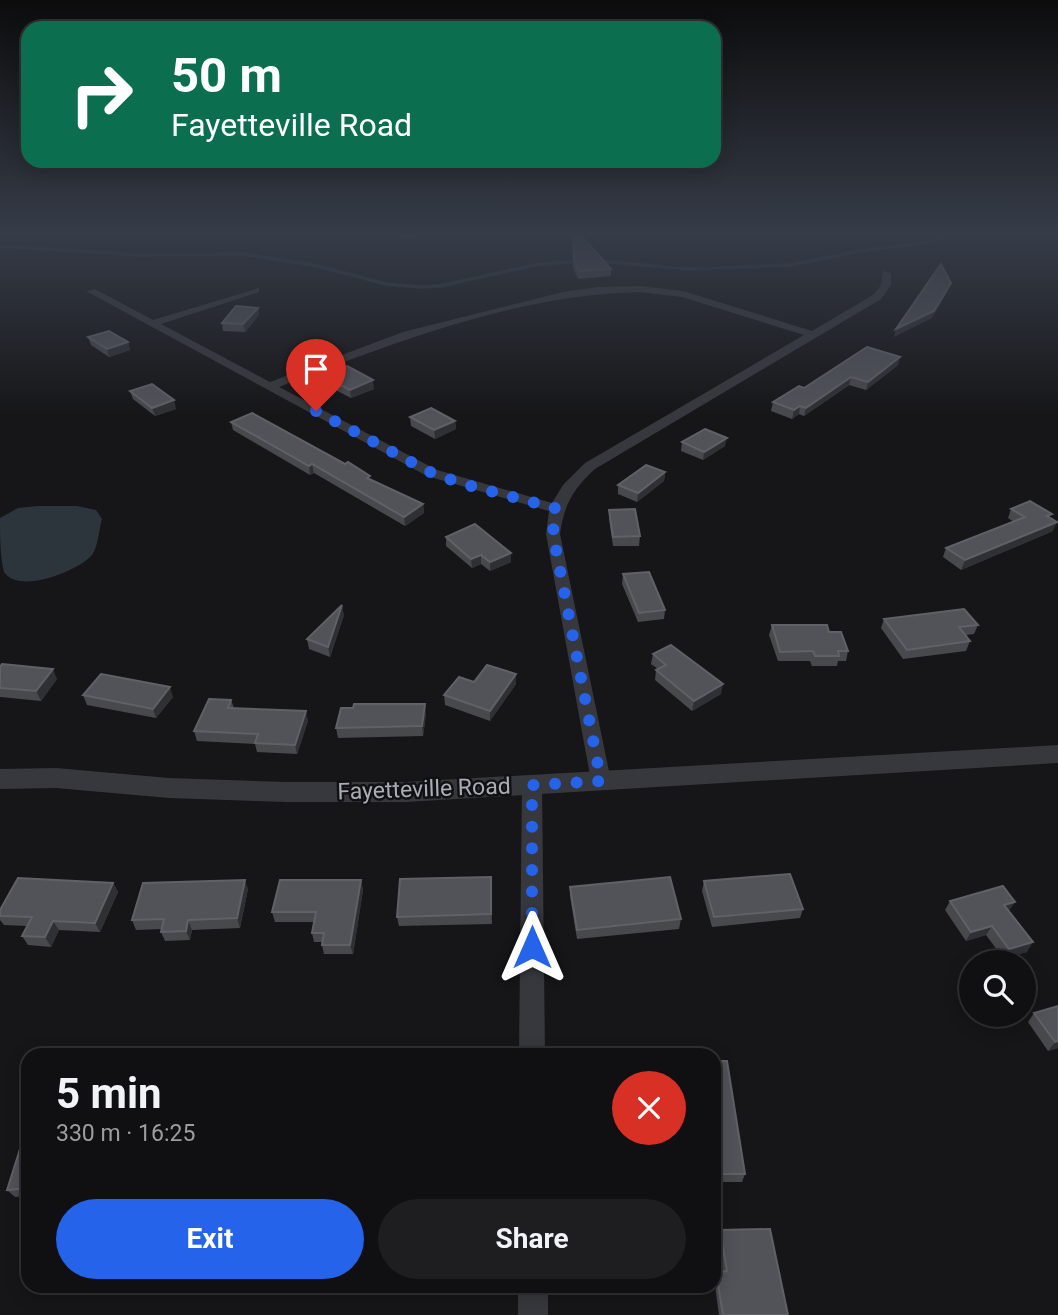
<!DOCTYPE html>
<html lang="en">
<head>
<meta charset="utf-8">
<style>
  body { margin:0; font-family:Roboto,sans-serif; background:#1e1e20; color:#f1f3f6; height:100vh; display:flex; flex-direction:column; font-size:26px; white-space:nowrap }
  * { box-sizing:border-box; margin:0 }
  p { font-size:23px; color:#9c9d9f }
  .icon { flex:none; width:38px; height:38px; fill:none; stroke:currentColor; stroke-width:2; stroke-linecap:round; stroke-linejoin:round }
  .map { position:relative; flex:1; overflow:hidden }
  .details { position:absolute; left:21px; top:1048px; width:700px; height:245px; display:flex; flex-direction:column; background:#101012; border-radius:21px; box-shadow:0 4px 18px #0003,0 0 0 2px #303032 }
  .details>* { flex:none }
  .guide { position:absolute; left:21px; top:21px; width:700px; height:147px; border-radius:21px; box-shadow:0 4px 18px #0003,0 0 0 2px #303032; background:#0b6e4f; color:#fff; overflow:hidden }
  .fabs { position:absolute; left:959px; top:950px; display:grid; gap:14px }
  .fabs a { display:grid; place-items:center; width:77px; height:77px; border-radius:50%; background:#101012; box-shadow:0 4px 18px #0003,0 0 0 2px #303032; font-size:35px }
  .pin { position:absolute; display:grid; place-items:center; width:60px; height:60px; color:#fff; margin:-72px -30px; border-radius:50% 50% 50% 0; rotate:-45deg; box-shadow:0 0 7px #0007 }
  .pin .icon { rotate:45deg }
  .me { position:absolute; width:77px; margin:-38px; rotate:0deg; stroke-linejoin:round; filter:drop-shadow(0 0 5px #0008) }
  .turn { display:flex; align-items:center; gap:24px; height:147px; padding:0 35px; font-size:32px }
  .turn .icon { width:91px; height:91px; stroke-width:2.5 }
  .turn b { display:block; font-size:49px; line-height:60px }
  .round { display:grid; place-items:center; flex:none; width:74px; height:74px; border-radius:37px; background:#1e1e20 }
  .head { display:flex; align-items:center; justify-content:space-between; height:119px; padding:0 35px }
  h1 { font-size:42px; font-weight:700; line-height:52px }
  .primary-button { display:flex; gap:14px; margin-top:auto; padding:14px 35px }
  .primary-button a { flex:1; height:80px; border-radius:42px; background:#2563eb; color:#fff; font-size:28px; font-weight:700; line-height:80px; text-align:center }
  .primary-button a+a { background:#1e1e20; color:#f1f3f6 }
  .map>svg:first-child { display:block }
</style>
</head>
<body>
<div class="map">
<svg width="1058" height="1315" viewBox="0 0 1058 1315">
  <rect width="100%" height="100%" fill="#161618"/>
  <!-- water -->
  <path fill="#2c353c" d="M 38,506 L 77,506 L 96,510 L 102,519 C 99,529 98,547 92,555 C 78,571 19,595 4,572 C 0,557 0,535 0,518 L 18,508 Z"/>
  <g fill="none" stroke-linecap="round" stroke-linejoin="round">
    <!-- stream -->
    <g stroke="#2c353c" stroke-width="3.5">
      <path d="M 0,246 L 140,255 L 243,254 L 318,266 L 386,284 L 421,287 L 440,286 L 534,265 L 580,261"/>
      <path d="M 597,261 L 688,269 L 791,265 L 860,251 L 931,242 L 953,233"/>
    </g>
    <!-- minor -->
    <g fill="#37383d" fill-rule="evenodd">
      <path d="M 883,271 L 891,273 L 891,285 L 881,299 L 595,469 C 573,489 564,505 560,534 L 611,781 L 608,786 L 601,789 L 594,786 L 591,781 L 546,534 L 549,511 L 427,476 L 86,291 L 95,289 L 153,320 L 259,288 L 259,292 L 161,324 L 270,382 L 403,332 L 563,292 L 597,287 L 640,286 L 683,291 L 812,331 L 873,295 L 881,285 ZM 640,292 L 682,297 L 804,335 L 585,463 L 563,485 L 552,503 L 437,470 L 279,387 C 395,342 515,295 640,292 Z"/>
      <path d="M 532,777 L 539,780 L 542,785 L 545,1055 L 519,1055 L 522,785 L 525,780 Z"/>
      <rect x="518" y="1286" width="30" height="29"/>
    </g>
    <!-- tertiary -->
    <path fill="#37383d" fill-rule="evenodd" d="M 1058,745 L 1058,763 L 406,802 L 286,802 L 169,798 L 56,788 L 0,789 L 0,769 L 56,768 L 169,778 L 286,782 L 406,782 Z"/>
  </g>
  <!-- wall -->
  <g fill="#47494d">
    <path d="M 399,233 L 418,233 L 413,239 L 399,239 Z"/>
    <rect x="472" y="233" width="66" height="3"/>
    <path d="M 572,233 L 611,269 L 611,276 L 578,279 L 573,268 Z"/>
    <path d="M 258,308 L 259,315 L 245,332 L 223,331 L 222,323 Z"/>
    <path d="M 88,337 L 128,342 L 130,350 L 109,357 L 91,345 Z"/>
    <path d="M 898,365 L 866,390 L 849,385 L 804,416 L 799,414 L 792,419 L 771,411 L 773,402 L 804,388 Z"/>
    <path d="M 323,376 L 374,389 L 351,398 L 324,384 Z"/>
    <path d="M 130,391 L 176,409 L 155,416 L 133,399 Z"/>
    <path d="M 410,417 L 455,421 L 456,429 L 435,439 L 411,426 Z"/>
    <path d="M 231,422 L 423,504 L 424,513 L 405,526 L 314,473 L 310,475 L 233,430 Z"/>
    <path d="M 682,442 L 725,446 L 703,460 L 681,451 Z"/>
    <path d="M 665,472 L 664,481 L 637,502 L 618,494 L 618,485 Z"/>
    <path d="M 1011,509 L 1050,518 L 1053,531 L 961,570 L 943,557 L 946,548 L 1014,522 L 1008,518 Z"/>
    <path d="M 609,510 L 640,536 L 639,546 L 613,546 L 609,519 Z"/>
    <path d="M 446,537 L 511,562 L 490,571 L 481,564 L 472,568 L 446,546 Z"/>
    <path d="M 623,574 L 665,610 L 664,619 L 638,622 L 622,584 Z"/>
    <path d="M 344,615 L 330,657 L 309,649 L 307,639 Z"/>
    <path d="M 884,619 L 978,625 L 974,634 L 966,635 L 970,641 L 966,651 L 903,659 L 881,628 Z"/>
    <path d="M 772,625 L 829,632 L 848,651 L 846,661 L 838,661 L 837,666 L 812,666 L 810,661 L 778,661 L 769,635 Z"/>
    <path d="M 653,654 L 721,694 L 692,711 L 655,680 L 656,670 L 658,669 L 651,664 Z"/>
    <path d="M 0,667 L 57,679 L 41,701 L 0,697 Z"/>
    <path d="M 516,674 L 516,684 L 490,721 L 445,705 L 444,695 L 474,682 Z"/>
    <path d="M 83,695 L 173,697 L 156,718 L 87,705 Z"/>
    <path d="M 231,700 L 234,708 L 308,721 L 297,754 L 257,752 L 255,744 L 197,741 L 194,731 Z"/>
    <path d="M 353,708 L 426,714 L 423,736 L 338,738 L 336,728 Z"/>
    <path d="M 491,877 L 492,924 L 399,926 L 397,917 Z"/>
    <path d="M 361,880 L 363,890 L 353,954 L 324,954 L 322,945 L 322,942 L 314,942 L 312,933 L 314,922 L 275,922 L 272,912 Z"/>
    <path d="M 704,881 L 803,909 L 800,918 L 712,927 L 702,891 Z"/>
    <path d="M 113,883 L 118,892 L 100,932 L 59,930 L 51,947 L 28,945 L 22,936 L 27,926 L 4,925 L 0,920 L 0,910 Z"/>
    <path d="M 570,887 L 681,919 L 679,929 L 577,939 L 570,896 Z"/>
    <path d="M 248,889 L 240,928 L 192,930 L 190,940 L 165,941 L 161,932 L 162,929 L 136,930 L 132,920 Z"/>
    <path d="M 950,901 L 1009,911 L 1027,952 L 1003,958 L 986,935 L 966,941 L 945,910 Z"/>
    <path d="M 1034,1013 L 1058,1048 L 1048,1051 L 1028,1022 Z"/>
    <path d="M 714,1061 L 745,1174 L 742,1182 L 714,1182 Z"/>
    <path d="M 28,1146 L 28,1196 L 15,1197 L 7,1190 Z"/>
    <path d="M 720,1230 L 788,1315 L 719,1315 L 714,1278 L 716,1272 L 723,1271 L 717,1237 Z"/>
  </g>
  <!-- shaded-wall -->
  <g fill="#2f3033">
    <path d="M 951,283 L 948,291 L 932,318 L 894,337 L 896,329 Z"/>
    <path d="M 258,308 L 259,315 L 245,332 L 243,324 Z"/>
    <path d="M 128,342 L 130,350 L 109,357 L 107,349 Z"/>
    <path d="M 900,357 L 898,365 L 866,390 L 868,382 Z"/>
    <path d="M 851,377 L 849,385 L 804,416 L 806,408 Z"/>
    <path d="M 373,380 L 374,389 L 351,398 L 350,390 Z"/>
    <path d="M 174,400 L 176,409 L 155,416 L 152,408 Z"/>
    <path d="M 800,406 L 799,414 L 792,419 L 794,410 Z"/>
    <path d="M 455,421 L 456,429 L 435,439 L 434,430 Z"/>
    <path d="M 727,438 L 725,446 L 703,460 L 704,452 Z"/>
    <path d="M 312,464 L 314,473 L 310,475 L 309,466 Z"/>
    <path d="M 665,472 L 664,481 L 637,502 L 638,493 Z"/>
    <path d="M 423,504 L 424,513 L 405,526 L 404,517 Z"/>
    <path d="M 1057,522 L 1053,531 L 961,570 L 965,560 Z"/>
    <path d="M 511,553 L 511,562 L 490,571 L 490,562 Z"/>
    <path d="M 481,555 L 481,564 L 472,568 L 471,559 Z"/>
    <path d="M 342,605 L 344,615 L 330,657 L 328,647 Z"/>
    <path d="M 53,669 L 57,679 L 41,701 L 36,691 Z"/>
    <path d="M 516,674 L 516,684 L 490,721 L 490,711 Z"/>
    <path d="M 723,684 L 721,694 L 692,711 L 694,701 Z"/>
    <path d="M 170,687 L 173,697 L 156,718 L 153,709 Z"/>
    <path d="M 425,704 L 426,714 L 423,736 L 422,726 Z"/>
    <path d="M 306,711 L 308,721 L 297,754 L 295,745 Z"/>
    <path d="M 245,880 L 248,889 L 240,928 L 237,918 Z"/>
    <path d="M 361,880 L 363,890 L 353,954 L 350,945 Z"/>
    <path d="M 113,883 L 118,892 L 100,932 L 95,923 Z"/>
    <path d="M 1015,902 L 1009,911 L 1004,905 Z"/>
    <path d="M 188,920 L 192,930 L 190,940 L 186,931 Z"/>
    <path d="M 53,921 L 59,930 L 51,947 L 45,937 Z"/>
    <path d="M 992,926 L 986,935 L 966,941 L 971,932 Z"/>
    <path d="M 1033,942 L 1027,952 L 1003,958 L 1009,949 Z"/>
    <path d="M 1058,1041 L 1058,1048 L 1048,1051 L 1055,1042 Z"/>
  </g>
  <!-- building -->
  <g fill="#525359" stroke="#5f6168" stroke-width="2">
    <path d="M 573,233 L 579,233 L 611,269 L 579,271 L 574,260 Z"/>
    <path d="M 941,264 L 951,283 L 934,311 L 896,329 Z"/>
    <path d="M 236,306 L 258,308 L 243,324 L 222,323 Z"/>
    <path d="M 109,331 L 128,342 L 107,349 L 88,337 Z"/>
    <path d="M 867,347 L 900,357 L 868,382 L 851,377 L 806,408 L 800,406 L 794,410 L 773,402 L 799,386 L 804,388 Z"/>
    <path d="M 347,366 L 373,380 L 350,390 L 323,376 Z"/>
    <path d="M 152,384 L 174,400 L 152,408 L 130,391 Z"/>
    <path d="M 431,408 L 455,421 L 434,430 L 410,417 Z"/>
    <path d="M 252,413 L 345,464 L 348,462 L 370,476 L 367,478 L 423,504 L 404,517 L 312,464 L 309,466 L 231,422 Z"/>
    <path d="M 705,429 L 727,438 L 704,452 L 682,442 Z"/>
    <path d="M 646,465 L 665,472 L 638,493 L 618,485 Z"/>
    <path d="M 1030,501 L 1052,514 L 1047,516 L 1057,522 L 965,560 L 946,548 L 1025,517 L 1011,509 Z"/>
    <path d="M 635,509 L 640,536 L 613,537 L 609,510 Z"/>
    <path d="M 475,524 L 511,553 L 490,562 L 481,555 L 471,559 L 446,537 Z"/>
    <path d="M 649,572 L 665,610 L 639,613 L 623,574 Z"/>
    <path d="M 342,605 L 328,647 L 307,639 Z"/>
    <path d="M 964,609 L 978,625 L 959,627 L 970,641 L 907,650 L 884,619 Z"/>
    <path d="M 772,625 L 827,625 L 829,632 L 841,632 L 848,651 L 838,651 L 839,656 L 815,656 L 813,651 L 780,652 Z"/>
    <path d="M 671,645 L 723,684 L 694,701 L 656,670 L 666,665 L 653,654 Z"/>
    <path d="M 2,664 L 53,669 L 36,691 L 0,688 L 0,667 Z"/>
    <path d="M 487,665 L 516,674 L 490,711 L 444,695 L 459,677 L 474,682 Z"/>
    <path d="M 101,674 L 170,687 L 153,709 L 83,695 Z"/>
    <path d="M 209,699 L 231,700 L 228,708 L 306,711 L 295,745 L 255,743 L 258,734 L 194,731 Z"/>
    <path d="M 354,704 L 425,704 L 422,726 L 336,728 L 341,708 L 353,708 Z"/>
    <path d="M 790,874 L 803,909 L 714,917 L 704,881 Z"/>
    <path d="M 491,877 L 491,914 L 397,917 L 400,879 Z"/>
    <path d="M 670,877 L 681,919 L 577,930 L 570,887 Z"/>
    <path d="M 18,878 L 113,883 L 95,923 L 53,921 L 45,937 L 22,936 L 32,917 L 0,916 L 0,910 Z"/>
    <path d="M 245,880 L 237,918 L 188,920 L 186,931 L 161,932 L 164,919 L 132,920 L 143,883 Z"/>
    <path d="M 280,880 L 361,880 L 350,945 L 322,945 L 324,933 L 312,933 L 316,912 L 272,912 Z"/>
    <path d="M 1003,886 L 1015,902 L 1004,905 L 1033,942 L 1009,949 L 992,926 L 971,932 L 950,901 Z"/>
    <path d="M 1058,1006 L 1058,1041 L 1055,1042 L 1034,1013 Z"/>
    <path d="M 714,1061 L 727,1061 L 745,1174 L 714,1174 Z"/>
    <path d="M 21,1146 L 28,1146 L 28,1188 L 7,1190 Z"/>
    <path d="M 770,1229 L 788,1315 L 723,1315 L 716,1272 L 727,1271 L 720,1230 Z"/>
  </g>
  <!-- sky -->
  <linearGradient id="sky" x2="0" y2="1"><stop stop-color="#0c0c0d"/><stop offset="0.56" stop-color="#363c48"/><stop offset="1" stop-color="#363c48" stop-opacity="0"/></linearGradient>
  <rect width="1058" height="417" fill="url(#sky)"/>
  <g fill="none" stroke-linecap="round" stroke-linejoin="round">
    <!-- route -->
    <path stroke="#2563eb" stroke-width="12" stroke-dasharray="0 21.6" d="M 316,411 L 432,473 L 464,484 L 555,508 L 553,534 L 601,781 L 532,785 L 532,947"/>
  </g>
  <g text-anchor="middle" dominant-baseline="central" stroke-width="5" stroke-linejoin="round" paint-order="stroke">
    <!-- street labels -->
    <g font-size="23" fill="#a8adb8" stroke="#111113">
      <text transform="translate(424 789) rotate(-2)">Fayetteville Road</text>
    </g>
  </g>
</svg>
<div class="fabs">
<a><svg class="icon" aria-label="search" viewBox="0 0 24 24"><circle cx="10" cy="10" r="6"/><path d="M15 15l6 6"/></svg></a>
</div>
<div class="pin" style="left:316px;top:411px;background:#d93025"><svg class="icon" aria-label="arrive" viewBox="0 0 24 24"><path d="M6 21V4h12l-3 4 3 4H6"/></svg></div>
<svg class="me" style="left:532px;top:947px" viewBox="-20 -20 40 40"><path d="M0-17L14 15 0 8-14 15z" fill="#2563eb" stroke="#fff" stroke-width="4"/></svg>
<div class="guide">
<div class="turn"><svg class="icon" aria-label="right" viewBox="0 0 24 24"><path d="M7 20v-9h11M14 6l5 5-5 5"/></svg><div><b>50 m</b>Fayetteville Road</div></div>
</div>
<section class="details">
<div class="head"><div><h1>5 min</h1><p>330 m · 16:25</p></div><a class="round" style="background:#d93025;color:#fff"><svg class="icon" aria-label="close" viewBox="0 0 24 24"><path d="M6 6l12 12M18 6L6 18"/></svg></a></div>
<div class="primary-button"><a>Exit</a><a>Share</a></div>
</section>
</div>
</body>
</html>
